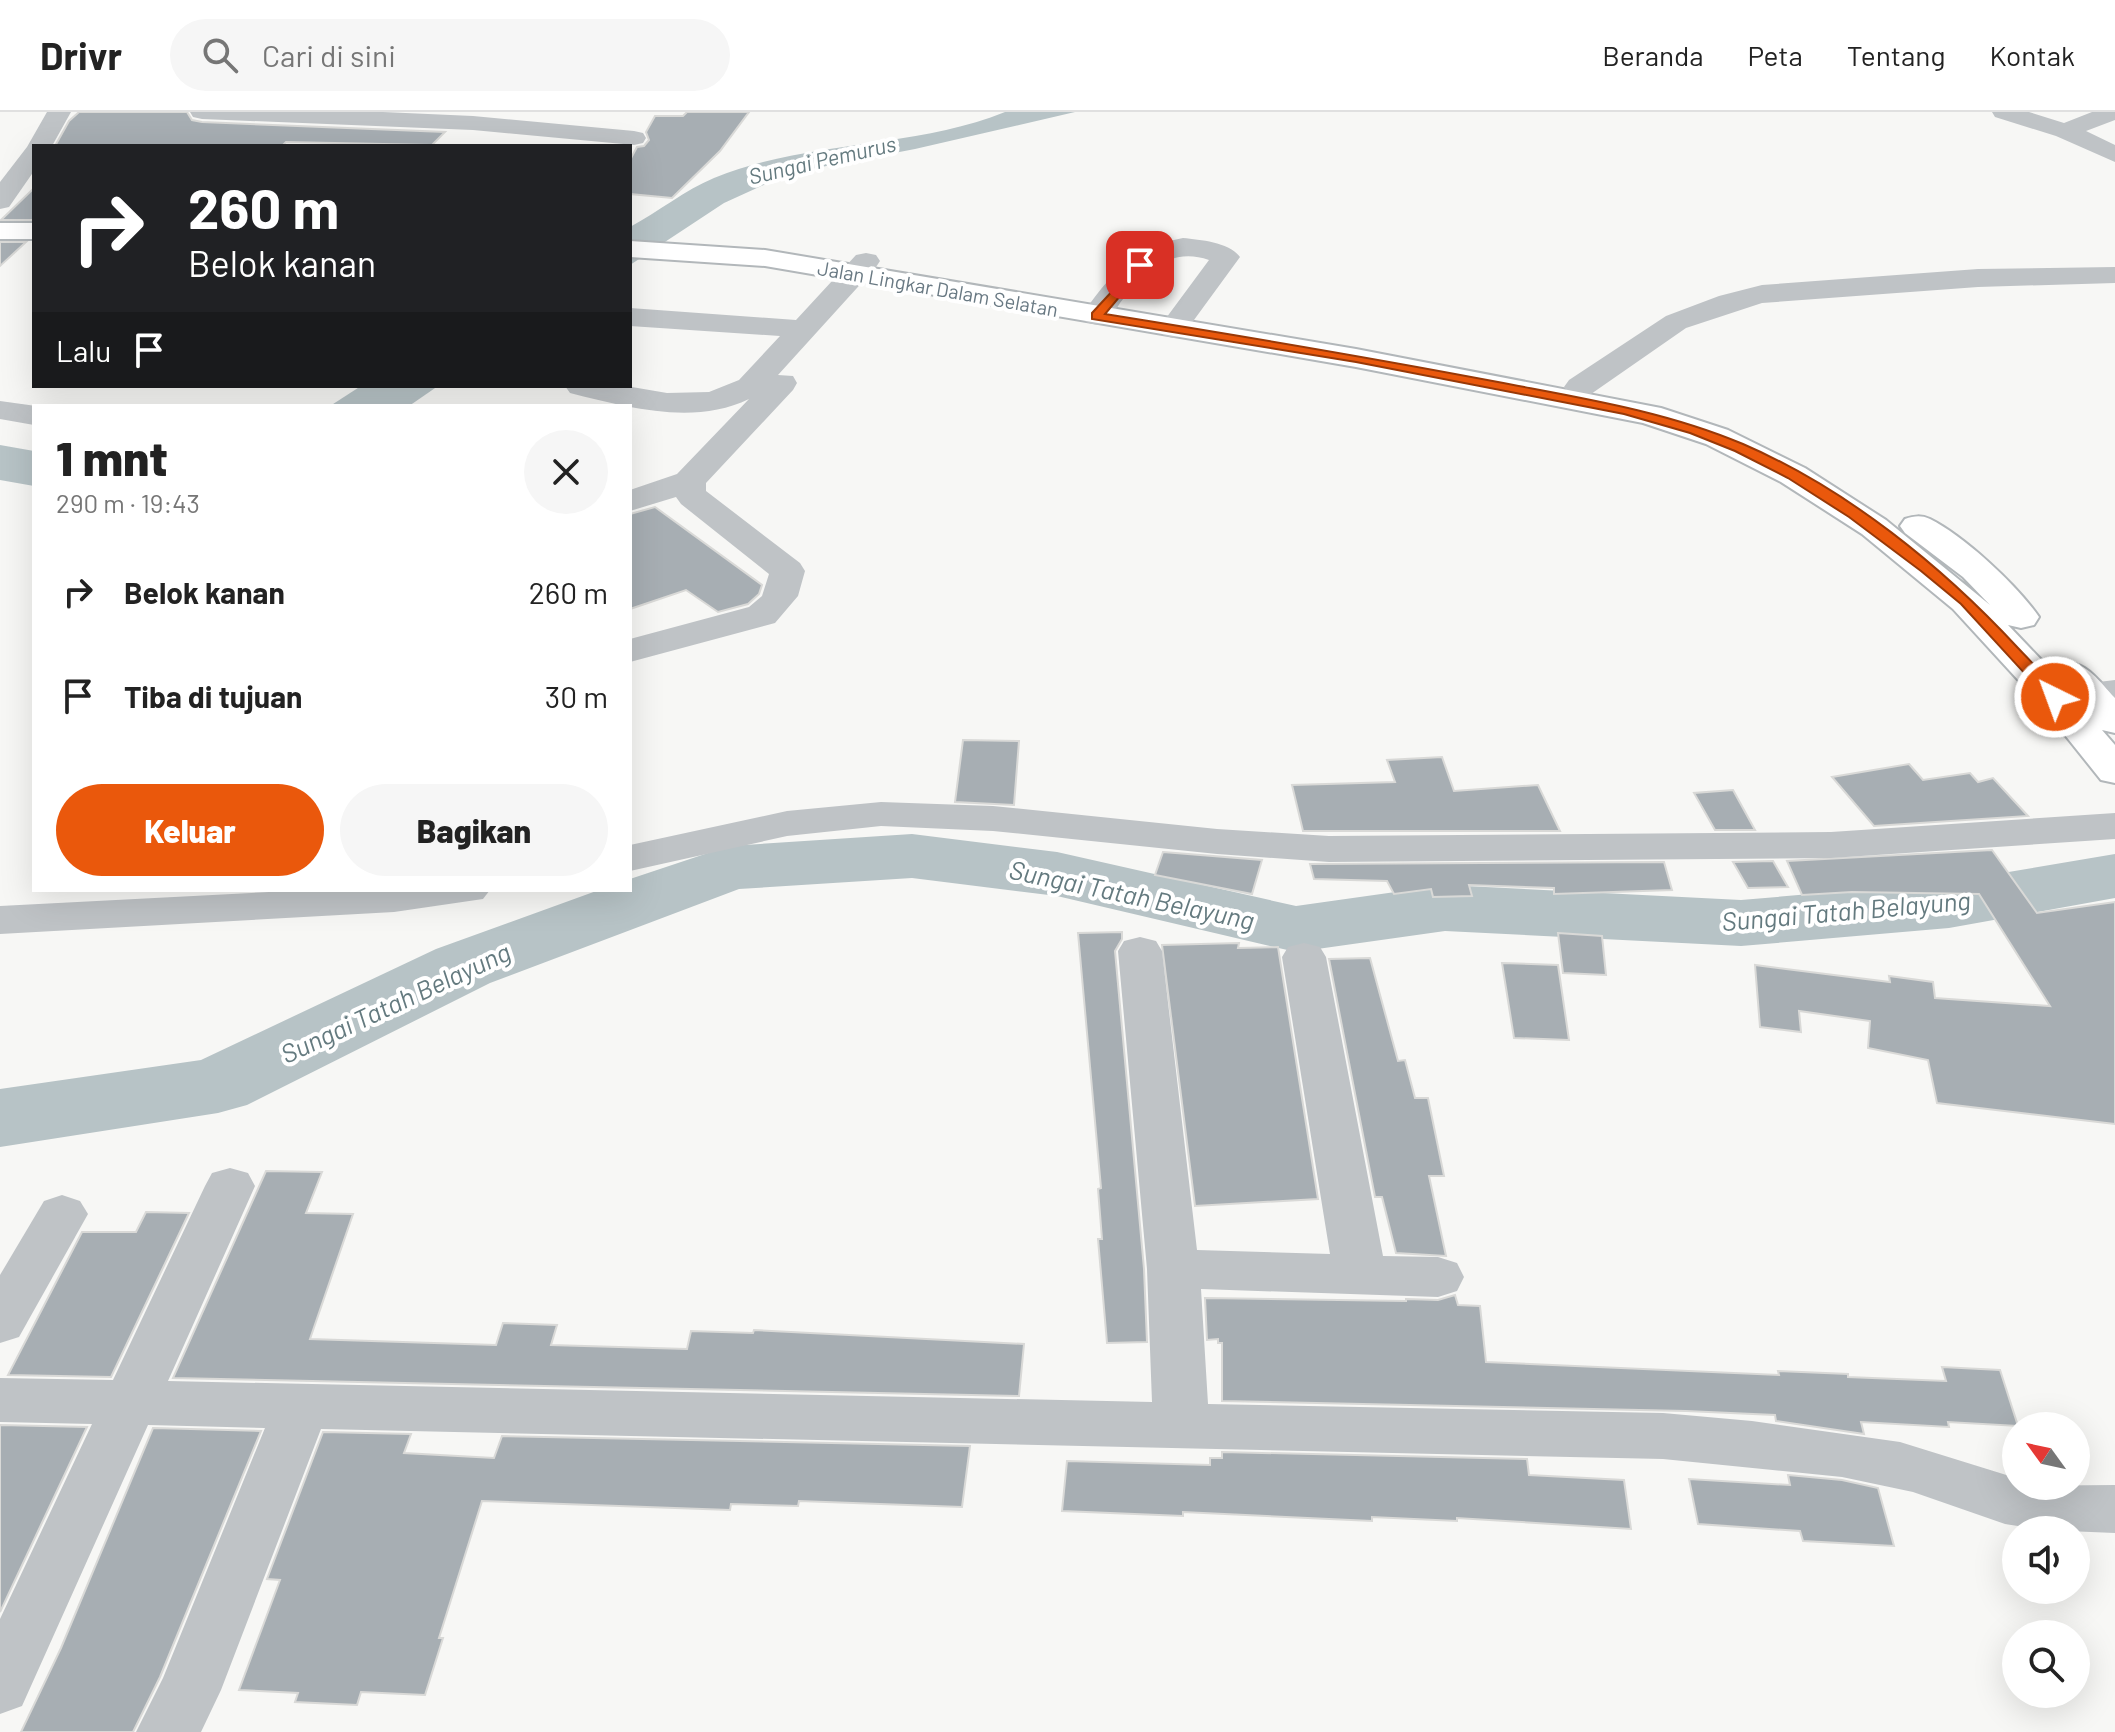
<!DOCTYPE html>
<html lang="id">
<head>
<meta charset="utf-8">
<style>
  body { margin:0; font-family:Barlow,sans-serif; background:#f6f6f6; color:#222; height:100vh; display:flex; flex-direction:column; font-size:30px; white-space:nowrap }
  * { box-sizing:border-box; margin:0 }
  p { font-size:26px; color:#767676 }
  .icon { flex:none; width:44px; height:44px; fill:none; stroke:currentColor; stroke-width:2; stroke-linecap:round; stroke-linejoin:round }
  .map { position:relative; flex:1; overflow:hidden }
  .details { position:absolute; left:32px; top:292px; width:600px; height:488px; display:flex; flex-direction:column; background:#fff; border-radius:0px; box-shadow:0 8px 32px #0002 }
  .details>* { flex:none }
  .banner { position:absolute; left:32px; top:32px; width:600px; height:244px; border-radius:0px; box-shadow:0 8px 32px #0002; background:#202124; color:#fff; overflow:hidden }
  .needle { width:52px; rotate:303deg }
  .fabs { position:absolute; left:2002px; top:1300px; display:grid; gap:16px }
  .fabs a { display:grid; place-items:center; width:88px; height:88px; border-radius:50%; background:#fff; box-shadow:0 8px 32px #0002; font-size:40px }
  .pin { position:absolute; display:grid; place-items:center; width:68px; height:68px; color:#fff; margin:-34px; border-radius:16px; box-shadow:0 4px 12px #0006 }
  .me { position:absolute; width:88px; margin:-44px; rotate:318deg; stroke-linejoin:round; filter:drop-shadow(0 0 6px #0008) }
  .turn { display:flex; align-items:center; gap:28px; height:168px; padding:0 24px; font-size:36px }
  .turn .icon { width:104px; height:104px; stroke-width:2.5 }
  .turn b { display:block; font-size:56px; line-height:68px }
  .then { display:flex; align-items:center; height:76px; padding:0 24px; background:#0003; gap:16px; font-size:30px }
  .round { display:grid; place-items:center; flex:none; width:84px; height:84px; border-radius:42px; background:#f6f6f6 }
  .head { display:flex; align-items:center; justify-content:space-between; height:136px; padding:0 24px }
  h1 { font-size:48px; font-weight:800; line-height:60px }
  .action { display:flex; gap:16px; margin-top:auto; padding:16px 24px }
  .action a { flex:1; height:92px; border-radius:48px; background:#ea580c; color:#fff; font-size:32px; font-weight:800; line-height:92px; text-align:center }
  .action a+a { background:#f6f6f6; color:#222 }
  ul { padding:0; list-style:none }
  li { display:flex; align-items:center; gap:24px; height:104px; padding:0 24px }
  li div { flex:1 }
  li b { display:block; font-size:30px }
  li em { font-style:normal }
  header { display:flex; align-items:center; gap:48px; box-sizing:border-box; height:112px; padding:0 40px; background:#fff; border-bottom:2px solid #e0e0e0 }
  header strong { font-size:38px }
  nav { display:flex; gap:44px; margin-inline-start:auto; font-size:28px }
  .search { width:560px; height:72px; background:#f6f6f6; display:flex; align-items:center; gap:20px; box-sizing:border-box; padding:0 28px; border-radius:44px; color:#767676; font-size:30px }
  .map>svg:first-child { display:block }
</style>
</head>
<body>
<header>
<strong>Drivr</strong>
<div class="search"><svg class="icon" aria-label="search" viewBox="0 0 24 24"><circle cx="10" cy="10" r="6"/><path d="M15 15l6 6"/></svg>Cari di sini</div>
<nav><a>Beranda</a><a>Peta</a><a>Tentang</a><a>Kontak</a></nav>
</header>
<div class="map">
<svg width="2115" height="1620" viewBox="0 0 2115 1620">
  <rect width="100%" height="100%" fill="#f7f7f5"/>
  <!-- water -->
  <g fill="#b7c3c6">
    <path d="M 1005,0 L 1075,0 L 915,37 L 790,61 L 724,91 L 630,153 L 630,115 C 658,100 685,78 714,66 C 806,28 913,37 1005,0 Z"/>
    <path d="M 361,274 L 438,274 L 409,294 L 330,294 Z"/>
    <path d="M 0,333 L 34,339 L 34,374 L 0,368 Z"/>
  </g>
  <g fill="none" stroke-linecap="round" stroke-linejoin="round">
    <!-- river -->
    <path fill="#b7c3c6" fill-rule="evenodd" d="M 912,722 L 1057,740 L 1296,794 L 1445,773 L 1741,788 L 1949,770 L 2115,742 L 2115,786 L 1949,816 L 1741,834 L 1445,819 L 1296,840 L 1057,784 L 912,766 L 739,777 L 490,871 L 247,993 L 218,1001 L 0,1035 L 0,977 L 201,948 L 436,837 L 599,778 L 630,778 L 630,767 L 729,734 Z"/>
  </g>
  <!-- building -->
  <g fill="#a7aeb3" stroke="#d9d9d7" stroke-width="2">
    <path d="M 79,0 L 187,0 L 192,8 L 202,10 L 445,20 L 432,33 L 286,30 L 282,34 L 55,34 L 69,9 Z"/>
    <path d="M 687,0 L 749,0 L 720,39 L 672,86 L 630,82 L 630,48 L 637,35 L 644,34 L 649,28 L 646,20 L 655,4 L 683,4 Z"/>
    <path d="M 34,76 L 34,108 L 1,108 Z"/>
    <path d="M 0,130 L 26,130 L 0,154 Z"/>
    <path d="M 655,395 L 762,473 L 759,482 L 748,492 L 718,500 L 686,478 L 630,497 L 630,402 Z"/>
    <path d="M 963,628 L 1019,629 L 1014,693 L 955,690 Z"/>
    <path d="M 1442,645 L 1454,679 L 1538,673 L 1560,719 L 1303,719 L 1292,673 L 1395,670 L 1387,648 Z"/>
    <path d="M 1909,652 L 1923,668 L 1970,661 L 1978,670 L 1993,666 L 2028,704 L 1874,714 L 1832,665 Z"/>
    <path d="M 1733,678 L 1755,718 L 1715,718 L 1694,681 Z"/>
    <path d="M 1992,738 L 2037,801 L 2115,790 L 2115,1012 L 1937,991 L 1928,948 L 1868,936 L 1870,909 L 1799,899 L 1801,920 L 1760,915 L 1755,853 L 1890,870 L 1889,864 L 1933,870 L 1935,886 L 2050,894 L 1979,782 L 1852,780 L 1802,783 L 1787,749 Z"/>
    <path d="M 1163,740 L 1262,748 L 1252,782 L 1155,763 Z"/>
    <path d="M 1773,749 L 1788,775 L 1748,776 L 1733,750 Z"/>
    <path d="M 1664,750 L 1672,778 L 1554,782 L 1554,776 L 1469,773 L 1472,784 L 1433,785 L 1431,777 L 1394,782 L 1387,769 L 1314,767 L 1310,752 Z"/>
    <path d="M 1122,820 L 1122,827 L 1115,839 L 1144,1157 L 1147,1230 L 1107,1231 L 1098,1127 L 1102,1127 L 1098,1077 L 1101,1076 L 1078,821 Z"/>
    <path d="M 1558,821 L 1602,824 L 1606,863 L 1563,861 Z"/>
    <path d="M 1239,831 L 1238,836 L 1278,835 L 1318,1087 L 1195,1094 L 1162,833 Z"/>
    <path d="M 1370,846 L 1398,949 L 1405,948 L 1415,986 L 1428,986 L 1444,1064 L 1429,1064 L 1446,1144 L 1396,1141 L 1382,1085 L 1375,1085 L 1329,847 Z"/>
    <path d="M 1502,851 L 1558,853 L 1569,928 L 1514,926 Z"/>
    <path d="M 266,1059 L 322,1060 L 306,1101 L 353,1102 L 310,1227 L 496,1233 L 503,1211 L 557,1213 L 551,1233 L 687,1237 L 691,1219 L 753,1221 L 754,1218 L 1024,1232 L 1019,1284 L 173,1266 Z"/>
    <path d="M 146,1100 L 189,1101 L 111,1265 L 8,1263 L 82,1120 L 136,1120 Z"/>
    <path d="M 1455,1183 L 1458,1193 L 1480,1194 L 1486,1250 L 1779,1263 L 1778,1259 L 1848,1262 L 1848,1265 L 1946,1269 L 1942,1255 L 2000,1258 L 2018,1314 L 1948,1310 L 1949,1315 L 1861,1310 L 1864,1322 L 1776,1309 L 1775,1303 L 1686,1299 L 1222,1289 L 1222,1231 L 1218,1231 L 1218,1227 L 1207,1228 L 1205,1186 L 1406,1189 L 1406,1187 L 1438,1188 Z"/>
    <path d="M 0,1313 L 87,1315 L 0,1500 Z"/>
    <path d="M 153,1316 L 261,1319 L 160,1565 L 133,1620 L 21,1620 L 61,1536 Z"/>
    <path d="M 323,1320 L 411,1322 L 404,1341 L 494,1346 L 502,1324 L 970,1334 L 962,1395 L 799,1389 L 798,1394 L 731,1392 L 730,1398 L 482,1389 L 439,1526 L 443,1526 L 425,1583 L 361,1580 L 357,1593 L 295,1590 L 298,1581 L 239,1578 L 280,1468 L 267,1467 Z"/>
    <path d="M 1222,1340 L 1527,1347 L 1529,1363 L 1624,1368 L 1631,1417 L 1457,1406 L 1457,1409 L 1372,1405 L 1372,1409 L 1183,1400 L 1183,1404 L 1062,1399 L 1067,1349 L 1210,1353 L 1210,1346 L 1222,1346 Z"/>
    <path d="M 1788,1363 L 1842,1368 L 1878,1376 L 1894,1434 L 1803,1429 L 1800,1419 L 1698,1412 L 1689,1367 L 1790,1373 Z"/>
  </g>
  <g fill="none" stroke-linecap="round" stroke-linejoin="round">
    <defs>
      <g id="major">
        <rect x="0" y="111" width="34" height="16"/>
        <path d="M 630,129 L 765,138 L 1356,237 L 1661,296 L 1728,318 L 1805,356 L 1886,408 L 1990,493 L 1963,465 L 1905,421 L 1900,414 L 1905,407 C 1914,404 1921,403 1930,407 C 1964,424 2017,473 2039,505 L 2034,513 L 2021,516 L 2008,513 L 2051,558 L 2056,552 C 2084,545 2097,567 2115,586 L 2115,621 L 2102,618 L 2115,633 L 2115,671 L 2101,668 L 2041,593 L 1953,497 L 1862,422 L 1781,370 L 1706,332 L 1643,311 L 1356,255 L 765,154 L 630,145 Z"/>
      </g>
    </defs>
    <!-- major casing -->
    <use href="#major" stroke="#b2b7ba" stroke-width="4"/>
    <!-- minor -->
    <g fill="#bfc3c6" fill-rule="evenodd">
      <path d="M 47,0 L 71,0 L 52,34 L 34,34 L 34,59 L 9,95 L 0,97 L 0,70 L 27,35 Z"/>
      <path d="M 190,0 L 383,0 L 473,4 L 634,19 L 643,21 L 646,26 L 643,31 L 634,33 L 473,18 L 202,7 L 193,5 Z"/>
      <path d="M 1992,0 L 2029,0 L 2064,11 L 2092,0 L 2115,0 L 2115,8 L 2086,19 L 2115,33 L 2115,50 L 2056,24 L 1995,5 Z"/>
      <path d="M 1183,126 C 1201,128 1229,130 1240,145 L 1183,223 L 1173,226 L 1163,223 L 1158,217 L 1209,148 C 1169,134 1143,162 1120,191 C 1116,197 1111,207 1104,211 C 1098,214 1092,212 1086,210 L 1081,204 C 1110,163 1133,135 1183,126 Z"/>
      <path d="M 866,141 L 876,143 L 880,149 L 876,155 L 778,263 L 793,264 L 797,271 L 793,278 L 706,371 L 706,379 L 800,451 L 805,459 L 798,484 L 775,511 L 630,550 L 630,527 L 749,495 L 762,484 L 769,462 L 681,392 L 676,385 L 630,399 L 630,378 L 677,362 L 749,287 C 694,314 626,295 570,281 L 565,274 L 626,274 L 667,281 L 709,280 L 739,268 L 780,224 L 630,214 L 630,196 L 796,208 L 856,143 Z"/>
      <path d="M 2115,155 L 2115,171 L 1978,175 L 1762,191 L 1686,216 L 1591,282 L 1580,284 L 1569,282 L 1564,275 L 1569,268 L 1666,204 L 1719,184 L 1762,173 L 1978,157 Z"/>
      <path d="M 0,289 L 36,294 L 34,313 L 0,307 Z"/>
      <path d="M 2115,568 L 2115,592 L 2055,597 L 2041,593 L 2036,585 L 2041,577 Z"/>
      <path d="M 881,690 L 993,694 L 1217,717 L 1329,724 L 1831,720 L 2115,701 L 2115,727 L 1831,746 L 1329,750 L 1217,742 L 993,719 L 881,714 L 787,724 L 630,759 L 630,733 L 787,699 Z"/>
      <path d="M 308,778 L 490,778 L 483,787 L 394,800 L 0,822 L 0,794 Z"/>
      <path d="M 1140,825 L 1156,829 L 1162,839 L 1197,1138 L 1330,1142 L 1282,845 L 1288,835 L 1304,831 L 1320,835 L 1326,845 L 1383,1144 L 1438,1145 L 1457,1151 L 1464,1165 L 1457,1179 L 1438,1185 L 1201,1177 L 1208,1292 L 1663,1301 L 1752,1309 L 1900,1330 L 2016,1366 L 2016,1374 L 2115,1373 L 2115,1421 L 2043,1418 L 2005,1412 L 1913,1380 L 1842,1365 L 1663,1347 L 321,1317 L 221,1578 L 201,1620 L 136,1620 L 163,1566 L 265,1316 L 148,1313 L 22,1594 L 0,1602 L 0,1507 L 92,1312 L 0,1310 L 0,1266 L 113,1268 L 205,1074 L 212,1061 L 230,1056 L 248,1061 L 255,1074 L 168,1269 L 1152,1290 L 1147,1157 L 1118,839 L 1124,829 Z"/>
      <path d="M 62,1083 L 80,1089 L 88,1102 L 19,1225 L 0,1231 L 0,1163 L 44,1089 Z"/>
    </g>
    <!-- major -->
    <use href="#major" fill="#fff" fill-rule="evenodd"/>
  </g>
  <!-- route -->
  <path fill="#ea580c" stroke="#983908" stroke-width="2" d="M 1140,149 L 1146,153 L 1105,202 C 1236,223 1367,245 1498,270 C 1581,286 1665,299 1743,332 C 1847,377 1942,454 2018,536 C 2033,552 2049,567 2063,585 L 2055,589 L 2049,588 L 1961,492 L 1921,459 L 1849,405 L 1788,366 L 1735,339 L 1690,321 L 1624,302 L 1356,250 L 1092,207 L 1092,201 Z"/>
  <g text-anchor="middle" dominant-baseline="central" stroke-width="8" stroke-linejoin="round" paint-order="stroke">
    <!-- far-street labels -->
    <g font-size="20" fill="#697983" stroke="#fff">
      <text transform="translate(938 176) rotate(10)">Jalan Lingkar Dalam Selatan</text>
    </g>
    <!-- far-water labels -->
    <g font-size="22" font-style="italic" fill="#647a7f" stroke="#fff">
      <text transform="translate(822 47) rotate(-13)">Sungai Pemurus</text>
    </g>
    <!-- water labels -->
    <g font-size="26" font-style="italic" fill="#647a7f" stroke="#fff">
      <text transform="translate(1132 782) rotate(12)">Sungai Tatah Belayung</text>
      <text transform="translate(1846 798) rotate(-5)">Sungai Tatah Belayung</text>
      <text transform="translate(395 890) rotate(-25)">Sungai Tatah Belayung</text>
    </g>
  </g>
</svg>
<div class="fabs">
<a><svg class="needle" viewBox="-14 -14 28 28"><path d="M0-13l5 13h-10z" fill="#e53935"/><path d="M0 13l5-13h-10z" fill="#767676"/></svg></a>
<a><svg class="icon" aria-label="sound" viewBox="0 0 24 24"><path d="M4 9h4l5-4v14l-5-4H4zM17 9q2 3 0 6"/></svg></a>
<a><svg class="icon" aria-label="search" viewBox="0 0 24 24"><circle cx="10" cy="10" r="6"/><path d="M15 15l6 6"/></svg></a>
</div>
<div class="pin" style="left:1140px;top:153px;background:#d93025"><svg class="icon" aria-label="arrive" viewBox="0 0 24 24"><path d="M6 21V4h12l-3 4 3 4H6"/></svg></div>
<svg class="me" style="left:2055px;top:585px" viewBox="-20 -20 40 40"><circle r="17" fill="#ea580c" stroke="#fff" stroke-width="3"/><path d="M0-11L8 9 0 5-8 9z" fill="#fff"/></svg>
<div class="banner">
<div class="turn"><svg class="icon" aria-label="right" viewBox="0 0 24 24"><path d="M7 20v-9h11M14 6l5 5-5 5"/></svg><div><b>260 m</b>Belok kanan</div></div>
<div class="then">Lalu<svg class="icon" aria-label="arrive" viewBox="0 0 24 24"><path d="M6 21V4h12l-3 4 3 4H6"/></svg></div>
</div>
<section class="details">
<div class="head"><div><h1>1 mnt</h1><p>290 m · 19:43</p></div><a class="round"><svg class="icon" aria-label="close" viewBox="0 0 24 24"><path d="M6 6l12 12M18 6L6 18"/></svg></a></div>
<ul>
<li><svg class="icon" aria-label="right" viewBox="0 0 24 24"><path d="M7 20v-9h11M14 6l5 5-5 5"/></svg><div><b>Belok kanan</b></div><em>260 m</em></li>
<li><svg class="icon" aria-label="arrive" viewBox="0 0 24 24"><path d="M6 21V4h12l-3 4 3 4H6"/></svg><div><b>Tiba di tujuan</b></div><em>30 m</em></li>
</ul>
<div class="action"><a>Keluar</a><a>Bagikan</a></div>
</section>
</div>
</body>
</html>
